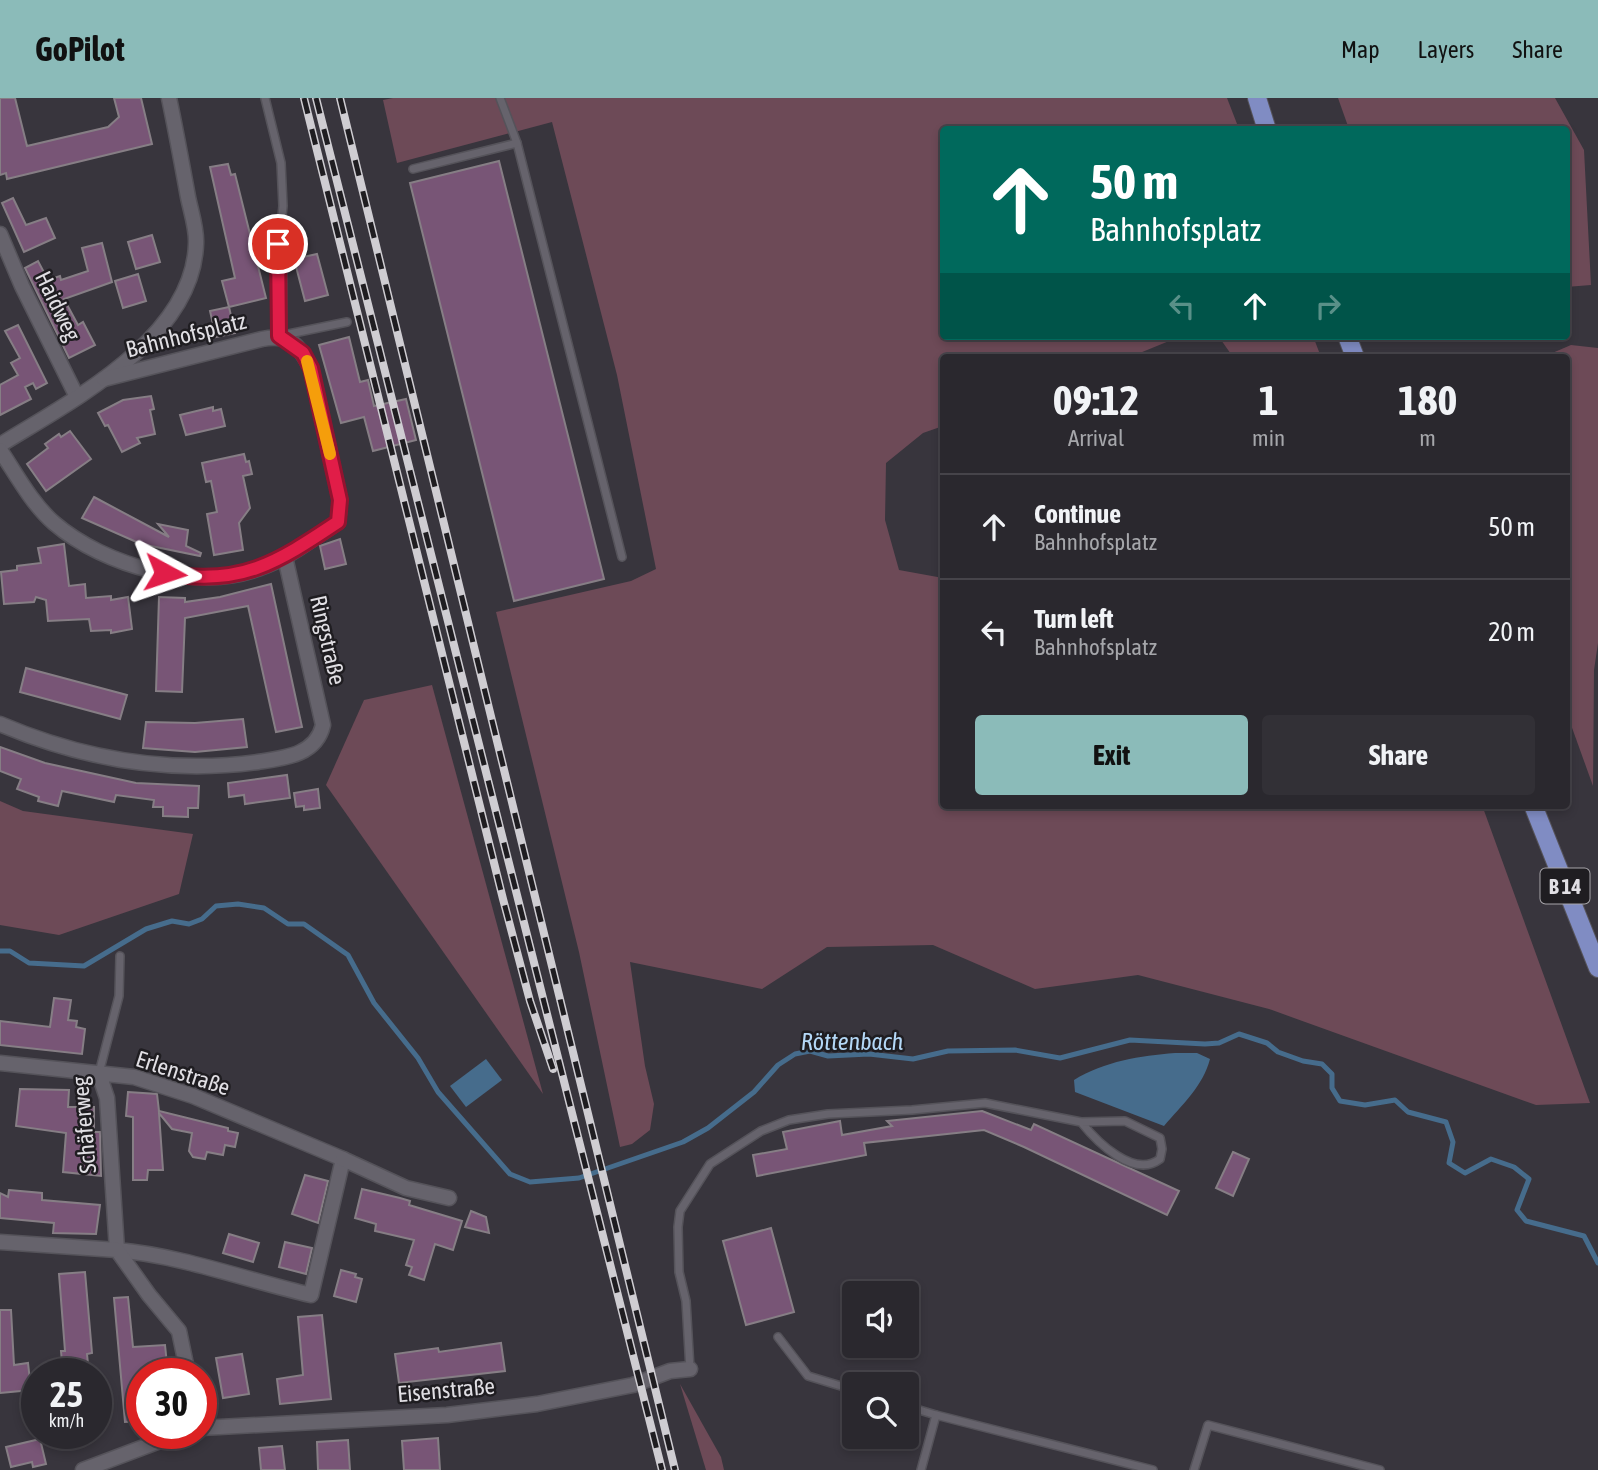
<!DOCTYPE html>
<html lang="en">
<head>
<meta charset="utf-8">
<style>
  body { margin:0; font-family:"Asap Condensed",sans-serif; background:#323036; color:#f1f3f6; height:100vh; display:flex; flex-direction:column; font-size:26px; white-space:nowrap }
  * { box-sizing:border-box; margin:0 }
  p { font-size:23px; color:#a5a6aa }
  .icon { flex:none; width:38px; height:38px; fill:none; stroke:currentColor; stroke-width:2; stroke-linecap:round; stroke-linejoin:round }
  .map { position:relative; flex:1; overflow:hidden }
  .panel { position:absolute; left:940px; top:256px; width:630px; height:455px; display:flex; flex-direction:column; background:#2a282e; border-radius:7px; box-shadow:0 4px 10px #0003,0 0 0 2px #46444a }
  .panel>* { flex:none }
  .banner { position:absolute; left:940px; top:28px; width:630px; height:214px; border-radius:7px; box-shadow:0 4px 10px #0003,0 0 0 2px #46444a; background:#00695c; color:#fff; overflow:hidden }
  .buttons { position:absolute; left:842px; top:1183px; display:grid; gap:14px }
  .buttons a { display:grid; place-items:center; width:77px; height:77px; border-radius:7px; background:#2a282e; box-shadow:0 4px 10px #0003,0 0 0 2px #46444a; font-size:35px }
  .speed { position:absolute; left:21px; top:1260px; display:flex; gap:14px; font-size:35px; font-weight:700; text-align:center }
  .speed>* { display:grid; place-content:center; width:91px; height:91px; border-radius:50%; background:#2a282e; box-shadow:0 4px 10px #0003,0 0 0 2px #46444a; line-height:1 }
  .speed small { font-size:18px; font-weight:400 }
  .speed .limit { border:10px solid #d22; background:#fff; color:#111 }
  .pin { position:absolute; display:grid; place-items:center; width:60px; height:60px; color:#fff; margin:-30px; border:4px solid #fff; border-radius:50%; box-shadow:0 2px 7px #0007 }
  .me { position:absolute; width:77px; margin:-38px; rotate:95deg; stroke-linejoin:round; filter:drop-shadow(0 0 5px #0008) }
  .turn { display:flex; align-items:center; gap:24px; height:147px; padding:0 35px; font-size:32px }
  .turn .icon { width:91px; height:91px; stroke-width:2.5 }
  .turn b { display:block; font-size:49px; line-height:60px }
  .lanes { display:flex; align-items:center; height:66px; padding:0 35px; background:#0003; justify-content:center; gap:35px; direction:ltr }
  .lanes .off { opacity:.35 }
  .eta { display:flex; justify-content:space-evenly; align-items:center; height:119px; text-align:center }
  .eta b { font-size:42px; font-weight:700; line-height:49px }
  .primary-button { display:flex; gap:14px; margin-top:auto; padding:14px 35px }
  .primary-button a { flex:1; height:80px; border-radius:7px; background:#8bbbb9; color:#111; font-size:28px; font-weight:700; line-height:80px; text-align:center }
  .primary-button a+a { background:#323036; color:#f1f3f6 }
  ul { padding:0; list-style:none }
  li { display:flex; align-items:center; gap:21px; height:105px; padding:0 35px; border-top:2px solid #46444a }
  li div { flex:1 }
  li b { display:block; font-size:26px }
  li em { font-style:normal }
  header { display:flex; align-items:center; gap:42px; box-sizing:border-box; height:98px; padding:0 35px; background:#8bbbb9; color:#111 }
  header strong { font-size:33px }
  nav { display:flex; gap:38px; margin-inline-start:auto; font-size:24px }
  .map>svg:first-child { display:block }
</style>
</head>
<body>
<header>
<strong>GoPilot</strong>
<nav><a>Map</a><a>Layers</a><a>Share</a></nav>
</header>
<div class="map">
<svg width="1598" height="1372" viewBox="0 0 1598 1372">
  <rect width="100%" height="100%" fill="#38353d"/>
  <!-- green -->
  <g fill="#6d4a57">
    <path d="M 393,0 L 1227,0 L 1239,31 L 943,32 L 943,238 L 1313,238 L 1321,259 L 1233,259 L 1219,239 L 1174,241 L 1130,259 L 943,259 L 943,328 L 923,335 L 886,365 L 885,422 L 899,472 L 943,480 L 943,707 L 1482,707 L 1590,1005 L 1536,1007 L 1269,911 L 1138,877 L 1035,891 L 933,847 L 827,849 L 762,891 L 630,864 L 645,968 L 654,1006 L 650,1032 L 632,1046 L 620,1049 L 579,854 L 496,514 L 631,483 L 656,471 L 617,277 L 552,24 L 397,65 L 383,2 Z"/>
    <path d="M 1338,0 L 1555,0 L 1584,52 L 1591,187 L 1566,189 L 1566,32 L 1349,31 Z"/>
    <path d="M 1571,247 L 1598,250 L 1598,545 L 1594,572 L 1593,688 L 1566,613 L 1566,259 L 1543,259 Z"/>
    <path d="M 432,587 L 543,996 L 326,687 L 364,602 Z"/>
    <path d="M 0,703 L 23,713 L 193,736 L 179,796 L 59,837 L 0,827 Z"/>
    <path d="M 680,1286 L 721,1359 L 724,1372 L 706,1372 Z"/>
  </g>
  <!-- water -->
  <g fill="#466c8c">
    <path d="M 1175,955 L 1197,955 L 1210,961 C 1203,988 1182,1007 1164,1028 L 1075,994 L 1074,982 C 1105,963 1140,958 1175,955 Z"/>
    <path d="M 486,961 L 502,982 L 466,1009 L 450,988 Z"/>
  </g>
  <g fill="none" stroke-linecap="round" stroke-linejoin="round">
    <!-- stream -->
    <path stroke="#466c8c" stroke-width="5" d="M 0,853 L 10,853 L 29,865 L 84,868 L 146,831 L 172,823 L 189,826 L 202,821 L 216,808 L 238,806 L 264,810 L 288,826 L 304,826 L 348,857 L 374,905 L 418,960 L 438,994 L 510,1076 L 530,1084 L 579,1080 L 683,1044 L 708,1030 L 754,994 L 778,967 L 795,956 L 810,953 L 828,958 L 869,956 L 913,961 L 948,953 L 1015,952 L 1060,960 L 1130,942 L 1205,946 L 1219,945 L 1239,936 L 1267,945 L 1278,954 L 1303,963 L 1322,966 L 1332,976 L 1332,990 L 1340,1003 L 1365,1007 L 1395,1002 L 1408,1014 L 1446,1024 L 1453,1044 L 1449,1065 L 1465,1075 L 1491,1061 L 1514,1069 L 1529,1081 L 1517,1112 L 1526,1123 L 1584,1138 L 1598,1165"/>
  </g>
  <!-- building -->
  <g fill="#785576" stroke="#867e85" stroke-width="2">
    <path d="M 0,0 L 15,0 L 27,48 L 108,29 L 119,19 L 114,0 L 141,0 L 152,46 L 7,81 L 6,75 L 0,77 Z"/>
    <path d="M 499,63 L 604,481 L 514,503 L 410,85 Z"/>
    <path d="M 228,66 L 231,77 L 235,76 L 266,200 L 229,209 L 235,235 L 216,239 L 210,213 L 229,209 L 222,183 L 235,180 L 210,69 Z"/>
    <path d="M 13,100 L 26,127 L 46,120 L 55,140 L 24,154 L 2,105 Z"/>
    <path d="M 152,137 L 160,164 L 136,171 L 128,144 Z"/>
    <path d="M 102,145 L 112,184 L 64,201 L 78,227 L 83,224 L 95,247 L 69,260 L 25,170 L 38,163 L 48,182 L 60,178 L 61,182 L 88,173 L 82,150 Z"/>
    <path d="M 317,156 L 328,197 L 305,203 L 294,161 Z"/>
    <path d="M 138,176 L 146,203 L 123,210 L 115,183 Z"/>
    <path d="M 18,227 L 47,285 L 36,291 L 33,285 L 25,289 L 31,301 L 0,317 L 0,287 L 18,277 L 11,265 L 20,260 L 5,233 Z"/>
    <path d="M 349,239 L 360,284 L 368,282 L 374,308 L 406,301 L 416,342 L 373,353 L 364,319 L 341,325 L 319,247 Z"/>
    <path d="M 151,298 L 154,311 L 150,312 L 155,336 L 137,340 L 140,345 L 122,354 L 108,327 L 105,328 L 98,315 L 123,302 Z"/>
    <path d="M 213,309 L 213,313 L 221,311 L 225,328 L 186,337 L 180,317 Z"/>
    <path d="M 70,333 L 91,361 L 46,393 L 27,366 L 48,350 L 45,346 L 59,336 L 61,339 Z"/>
    <path d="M 244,356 L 246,364 L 249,363 L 252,376 L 243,378 L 250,410 L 239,425 L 243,452 L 214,457 L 207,416 L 217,414 L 211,383 L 206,384 L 202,365 Z"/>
    <path d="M 94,399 L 169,439 L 158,426 L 188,432 L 186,448 L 201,455 L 200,458 L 141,446 L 82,420 Z"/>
    <path d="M 340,441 L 346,466 L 325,471 L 320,448 Z"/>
    <path d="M 64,446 L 69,488 L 85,486 L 86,500 L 111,498 L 111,502 L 128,499 L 132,531 L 111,535 L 111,532 L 91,533 L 89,521 L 48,523 L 46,502 L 36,499 L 34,504 L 4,506 L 1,474 L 17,472 L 17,468 L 41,465 L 38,450 Z"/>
    <path d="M 271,486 L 302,629 L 276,634 L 248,508 L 185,520 L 182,594 L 156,593 L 159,499 L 185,500 L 185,504 L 220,499 Z"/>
    <path d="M 26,570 L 127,597 L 120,621 L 20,594 Z"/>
    <path d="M 243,621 L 247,649 L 195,654 L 143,650 L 146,624 L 195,625 Z"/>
    <path d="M 0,649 L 45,665 L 136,685 L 199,688 L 198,710 L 188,710 L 188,719 L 163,718 L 163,709 L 153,709 L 154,702 L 116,697 L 114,704 L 62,693 L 58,708 L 38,703 L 39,699 L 17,691 L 21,681 L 0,673 Z"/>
    <path d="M 287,677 L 290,700 L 245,706 L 244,697 L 229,699 L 228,685 Z"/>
    <path d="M 318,691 L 320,710 L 304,712 L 304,708 L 296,709 L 294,695 Z"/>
    <path d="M 54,900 L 71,902 L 68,922 L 77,923 L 76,929 L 85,931 L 82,956 L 0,947 L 0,923 L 50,929 Z"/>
    <path d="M 20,991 L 69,992 L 68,1009 L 94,1009 L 94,1034 L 100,1034 L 101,1078 L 63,1074 L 66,1035 L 16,1028 Z"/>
    <path d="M 128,994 L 157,996 L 159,1013 L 228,1030 L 228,1033 L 238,1035 L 235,1049 L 225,1047 L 223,1057 L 207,1054 L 205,1061 L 193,1059 L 189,1053 L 192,1035 L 172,1031 L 159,1015 L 163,1072 L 148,1072 L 147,1082 L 133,1082 L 133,1019 L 126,1018 Z"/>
    <path d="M 982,1013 L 1031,1032 L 1034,1026 L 1179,1093 L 1167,1117 L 1024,1049 L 984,1032 L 864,1045 L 866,1057 L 757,1078 L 753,1057 L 787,1051 L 783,1034 L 840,1023 L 842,1037 L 892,1028 L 887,1023 Z"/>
    <path d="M 1233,1054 L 1249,1061 L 1233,1098 L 1216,1090 Z"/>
    <path d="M 305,1077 L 328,1083 L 318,1125 L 292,1116 Z"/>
    <path d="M 362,1091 L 400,1100 L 410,1103 L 409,1107 L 462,1123 L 453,1152 L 435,1146 L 424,1182 L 409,1177 L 412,1169 L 406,1167 L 414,1142 L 375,1133 L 376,1126 L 355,1120 Z"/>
    <path d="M 9,1092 L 42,1095 L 42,1102 L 100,1107 L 96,1136 L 53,1135 L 54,1125 L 0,1120 L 0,1095 L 8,1099 Z"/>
    <path d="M 471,1113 L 486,1119 L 489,1135 L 465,1129 Z"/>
    <path d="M 771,1130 L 794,1214 L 746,1227 L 723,1143 Z"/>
    <path d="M 229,1136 L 259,1145 L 253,1164 L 223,1155 Z"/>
    <path d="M 285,1144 L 312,1150 L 306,1176 L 279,1169 Z"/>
    <path d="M 341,1172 L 356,1176 L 355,1179 L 362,1181 L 356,1204 L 334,1198 Z"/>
    <path d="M 85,1174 L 92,1255 L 87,1256 L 89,1276 L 63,1276 L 61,1253 L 65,1253 L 59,1176 Z"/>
    <path d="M 128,1199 L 133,1249 L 165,1247 L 168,1276 L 136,1276 L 139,1323 L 125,1324 L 114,1200 Z"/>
    <path d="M 0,1212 L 11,1212 L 14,1267 L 28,1265 L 31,1292 L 0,1295 Z"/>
    <path d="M 322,1217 L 331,1301 L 280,1306 L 277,1281 L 303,1277 L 298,1219 Z"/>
    <path d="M 501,1245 L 505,1273 L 399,1285 L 395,1256 L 438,1250 L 439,1254 Z"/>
    <path d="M 242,1256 L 249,1296 L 223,1300 L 216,1260 Z"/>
    <path d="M 438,1340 L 440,1372 L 404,1372 L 402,1343 Z"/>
    <path d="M 40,1341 L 46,1366 L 33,1369 L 32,1364 L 11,1369 L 6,1349 Z"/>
    <path d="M 348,1342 L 350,1372 L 318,1372 L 317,1344 Z"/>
    <path d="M 282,1348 L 285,1372 L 261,1372 L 259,1350 Z"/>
  </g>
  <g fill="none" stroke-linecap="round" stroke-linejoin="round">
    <defs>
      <g id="service">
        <path d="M 265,0 L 281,65 L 283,108 L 279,146"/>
        <path d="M 500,0 L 517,45 L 622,459"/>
        <path d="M 413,71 L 517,45"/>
        <path d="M 284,237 L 347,224"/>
        <path d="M 99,975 L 119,898 L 120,858"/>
        <path d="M 778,1239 L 808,1278 L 854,1292"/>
        <path d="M 690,1271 L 686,1203 L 679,1174 L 678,1129 L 680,1113 L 710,1066 L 761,1033 L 789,1022 L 828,1016 L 912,1012 L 985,1005 L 1081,1024 L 1125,1023 L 1160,1040 L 1162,1051 L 1160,1061 C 1134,1081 1097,1044 1081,1024"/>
        <path d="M 906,1308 L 936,1317"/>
        <path d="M 921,1372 L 936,1317 L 1153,1372"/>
        <path d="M 1194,1372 L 1208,1327 L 1380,1372"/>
      </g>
      <g id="minor">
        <path d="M 0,136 L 22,188 L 77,299"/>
        <path d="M 279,146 L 279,238"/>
        <path d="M 0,347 C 71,303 193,241 196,146 C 197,131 191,114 188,99 C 182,66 176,33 169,0"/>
        <path d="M 0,352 C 16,376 32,406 54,425 C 104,468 197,494 260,470 C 289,460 313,440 338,424 L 340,402 L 311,270 C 298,246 290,236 262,241 L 104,281"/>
        <path d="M 0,626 C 82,661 169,676 258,664 C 285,660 316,657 323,627 L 285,459"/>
        <path d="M 0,965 L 134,979 L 193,998 L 343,1061 L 311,1197 C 246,1182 183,1158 117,1152 L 107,1000 L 99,976"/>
        <path d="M 343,1061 L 406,1090 L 449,1100"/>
        <path d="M 0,1144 L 117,1152 L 149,1197 L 179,1233 L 188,1276"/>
        <path d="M 201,1330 L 447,1317 L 537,1306 L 633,1287 L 670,1273 L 690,1271"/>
        <path d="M 83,1372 L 181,1335"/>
      </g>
      <g id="primary">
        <path d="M 1257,0 L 1267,32"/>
        <path d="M 1347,238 L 1355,259"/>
        <path d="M 1533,707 L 1598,870"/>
      </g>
    </defs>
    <!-- service casing -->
    <use href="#service" stroke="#55535a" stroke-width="10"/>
    <!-- minor casing -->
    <use href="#minor" stroke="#55535a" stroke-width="17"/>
    <!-- primary casing -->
    <use href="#primary" stroke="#55535a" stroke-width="20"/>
    <!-- service -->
    <use href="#service" stroke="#66636c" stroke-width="7"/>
    <!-- minor -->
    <use href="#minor" stroke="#66636c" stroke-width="14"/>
    <!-- primary -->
    <use href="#primary" stroke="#808cc3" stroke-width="18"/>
    <defs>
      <g id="rail">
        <path d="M 304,0 L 503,801 L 530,903 L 553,971"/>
        <path d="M 316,0 L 662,1372"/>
        <path d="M 340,0 L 675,1372"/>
      </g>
    </defs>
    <!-- rail casing -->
    <use href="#rail" stroke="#cfcdd2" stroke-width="8"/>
    <!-- rail -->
    <use href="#rail" stroke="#1f1d21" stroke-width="5" stroke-dasharray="16" stroke-linecap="butt"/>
  </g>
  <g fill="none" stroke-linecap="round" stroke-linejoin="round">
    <defs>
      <path id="route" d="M 165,475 C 241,489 278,464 338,424 L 340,402 L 311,270 L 303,255 L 279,238 L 278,146"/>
    </defs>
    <!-- route casing -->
    <use href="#route" stroke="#92132f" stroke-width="18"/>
    <!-- route -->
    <use href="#route" stroke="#e11d48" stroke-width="12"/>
    <!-- slow -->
    <path stroke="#f59e0b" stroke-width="12" d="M 307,263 L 330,356"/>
  </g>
  <g text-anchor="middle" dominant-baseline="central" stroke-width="5" stroke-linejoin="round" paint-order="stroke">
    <!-- shield labels -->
    <rect fill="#1f1d21" stroke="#a7a5aa" stroke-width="2" x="1540.5" y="770.5" width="49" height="35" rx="5"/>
    <g font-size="21" font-weight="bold" fill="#e1dfe4">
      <text x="1565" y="788">B 14</text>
    </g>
    <!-- street labels -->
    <g font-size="23" fill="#e1dfe4" stroke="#1f1d21">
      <text transform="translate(58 208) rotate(64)">Haidweg</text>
      <text transform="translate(186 237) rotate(-14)">Bahnhofsplatz</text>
      <text transform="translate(328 542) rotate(77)">Ringstraße</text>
      <text transform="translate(183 975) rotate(18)">Erlenstraße</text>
      <text transform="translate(84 1027) rotate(-95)">Schäferweg</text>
      <text transform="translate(446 1292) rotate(-5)">Eisenstraße</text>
    </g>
    <!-- water labels -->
    <g font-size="24" font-style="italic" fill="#b4d8f7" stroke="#1f1d21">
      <text x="852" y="943">Röttenbach</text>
    </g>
  </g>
</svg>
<div class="buttons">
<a><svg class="icon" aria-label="sound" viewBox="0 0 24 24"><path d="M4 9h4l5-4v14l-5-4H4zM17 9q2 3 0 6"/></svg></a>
<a><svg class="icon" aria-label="search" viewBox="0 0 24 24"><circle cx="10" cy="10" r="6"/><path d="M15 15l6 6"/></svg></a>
</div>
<div class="speed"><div>25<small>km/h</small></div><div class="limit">30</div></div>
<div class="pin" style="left:278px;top:146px;background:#d93025"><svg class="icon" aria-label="arrive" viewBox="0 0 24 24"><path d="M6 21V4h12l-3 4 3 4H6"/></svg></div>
<svg class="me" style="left:165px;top:475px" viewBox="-20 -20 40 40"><path d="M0-17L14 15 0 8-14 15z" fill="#e11d48" stroke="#fff" stroke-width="4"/></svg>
<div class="banner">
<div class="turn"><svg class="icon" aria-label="ahead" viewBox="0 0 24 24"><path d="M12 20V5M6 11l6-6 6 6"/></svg><div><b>50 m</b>Bahnhofsplatz</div></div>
<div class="lanes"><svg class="icon off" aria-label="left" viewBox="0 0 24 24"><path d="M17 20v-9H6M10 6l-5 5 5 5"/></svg><svg class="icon" aria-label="ahead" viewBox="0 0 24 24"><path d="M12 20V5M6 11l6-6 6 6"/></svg><svg class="icon off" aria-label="right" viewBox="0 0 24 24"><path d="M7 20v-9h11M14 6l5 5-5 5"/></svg></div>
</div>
<section class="panel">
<div class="eta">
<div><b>09:12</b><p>Arrival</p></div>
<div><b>1</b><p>min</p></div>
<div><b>180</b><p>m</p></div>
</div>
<ul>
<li><svg class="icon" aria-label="ahead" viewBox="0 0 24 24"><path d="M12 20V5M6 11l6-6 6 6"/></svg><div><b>Continue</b><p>Bahnhofsplatz</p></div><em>50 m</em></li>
<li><svg class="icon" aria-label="left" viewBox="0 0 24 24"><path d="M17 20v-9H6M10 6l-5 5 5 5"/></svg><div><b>Turn left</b><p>Bahnhofsplatz</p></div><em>20 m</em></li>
</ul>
<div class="primary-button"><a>Exit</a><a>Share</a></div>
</section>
</div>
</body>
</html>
